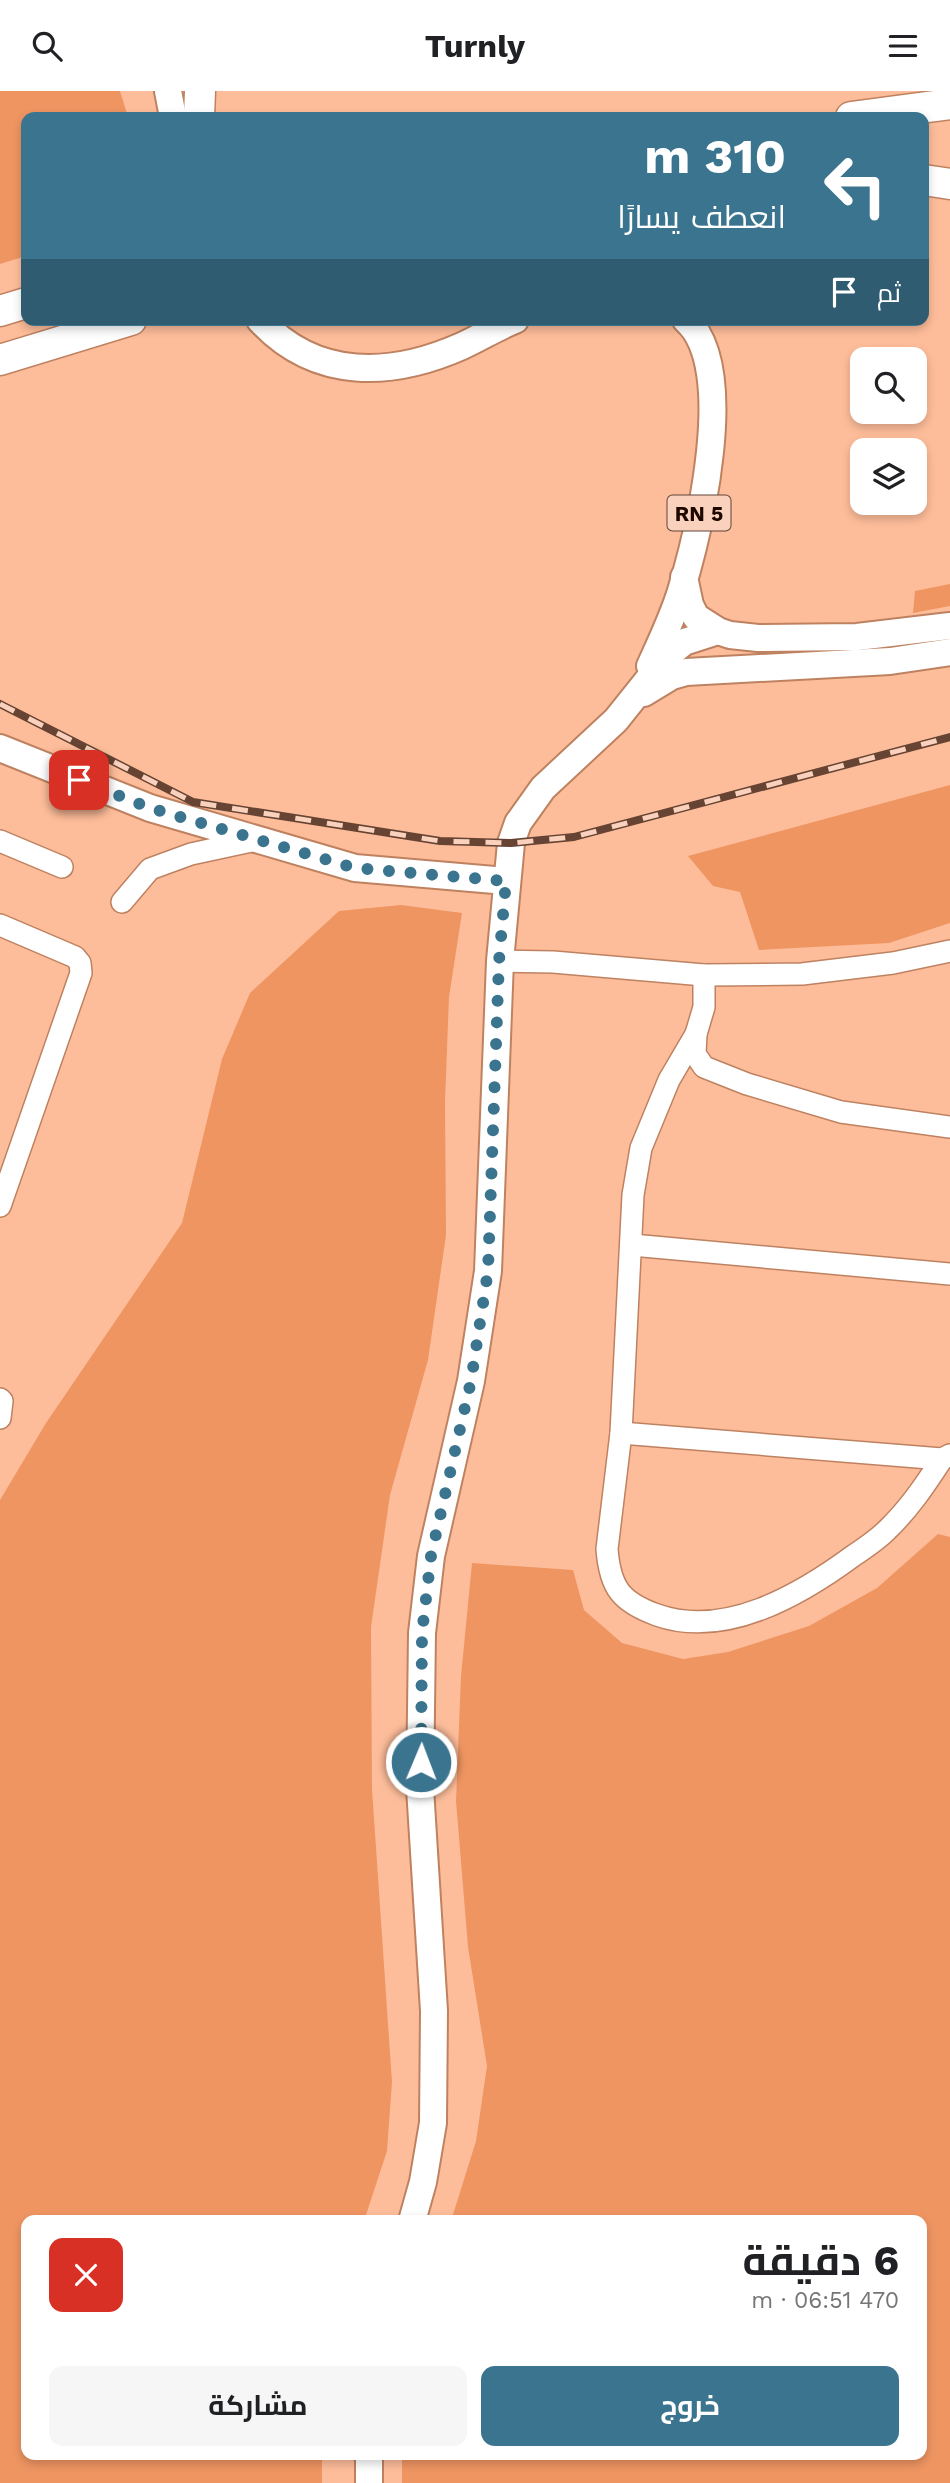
<!DOCTYPE html>
<html lang="ar">
<head>
<meta charset="utf-8">
<style>
  body { margin:0; font-family:"Work Sans",Cairo,sans-serif; background:#f6f6f6; color:#202124; direction:rtl; height:100vh; display:flex; flex-direction:column; font-size:26px; white-space:nowrap }
  * { box-sizing:border-box; margin:0 }
  p { font-size:23px; color:#757577 }
  .icon { flex:none; width:38px; height:38px; fill:none; stroke:currentColor; stroke-width:2; stroke-linecap:round; stroke-linejoin:round }
  .map { position:relative; flex:1; overflow:hidden; direction:ltr }
  .details { position:absolute; left:21px; top:2124px; width:906px; height:245px; display:flex; flex-direction:column; background:#fff; border-radius:14px; box-shadow:0 4px 10px #0003; direction:rtl }
  .details>* { flex:none }
  .hud { position:absolute; left:21px; top:21px; width:908px; height:214px; border-radius:14px; box-shadow:0 4px 10px #0003; direction:rtl; background:#3b748e; color:#fff; overflow:hidden }
  .fabs { position:absolute; left:850px; top:256px; display:grid; gap:14px }
  .fabs a { display:grid; place-items:center; width:77px; height:77px; border-radius:14px; background:#fff; box-shadow:0 4px 10px #0003; font-size:35px }
  .pin { position:absolute; display:grid; place-items:center; width:60px; height:60px; color:#fff; margin:-30px; border-radius:14px; box-shadow:0 4px 10px #0006 }
  .me { position:absolute; width:77px; margin:-38px; rotate:1deg; stroke-linejoin:round; filter:drop-shadow(0 0 5px #0008) }
  .turn { display:flex; align-items:center; gap:24px; height:147px; padding:0 28px; font-size:32px }
  .turn .icon { width:91px; height:91px; stroke-width:2.5 }
  .turn b { display:block; font-size:49px; line-height:60px }
  .then { display:flex; align-items:center; height:66px; padding:0 28px; background:#0003; gap:14px; font-size:26px }
  .round { display:grid; place-items:center; flex:none; width:74px; height:74px; border-radius:14px; background:#f6f6f6 }
  .overview { display:flex; align-items:center; justify-content:space-between; height:119px; padding:0 28px }
  h1 { font-size:42px; font-weight:700; line-height:52px }
  .cta { display:flex; gap:14px; margin-top:auto; padding:14px 28px }
  .cta a { flex:1; height:80px; border-radius:14px; background:#3b748e; color:#fff; font-size:28px; font-weight:700; line-height:80px; text-align:center }
  .cta a+a { background:#f6f6f6; color:#202124 }
  header { display:flex; justify-content:space-between; align-items:center; height:91px; padding:0 28px; background:#fff; font-size:32px; font-weight:700 }
  .map>svg:first-child { display:block }
</style>
</head>
<body>
<header><svg class="icon" aria-label="menu" viewBox="0 0 24 24"><path d="M4 6h16M4 12h16M4 18h16"/></svg>Turnly<svg class="icon" aria-label="search" viewBox="0 0 24 24"><circle cx="10" cy="10" r="6"/><path d="M15 15l6 6"/></svg></header>
<div class="map">
<svg width="950" height="2392" viewBox="0 0 950 2392">
  <rect width="100%" height="100%" fill="#febd9a"/>
  <!-- green -->
  <g fill="#ef9562">
    <path d="M 0,0 L 120,0 L 128,26 L 26,26 L 26,165 L 0,173 Z"/>
    <path d="M 950,493 L 950,515 L 913,522 L 915,500 Z"/>
    <path d="M 950,694 L 950,832 L 889,852 L 759,859 L 740,801 L 713,795 L 688,765 Z"/>
    <path d="M 401,814 L 462,822 L 449,906 L 445,1011 L 446,1144 L 428,1269 L 390,1404 L 371,1536 L 372,1698 L 392,1991 L 387,2060 L 364,2130 L 26,2130 L 26,2364 L 322,2364 L 322,2392 L 0,2392 L 0,1409 L 46,1332 L 182,1132 L 222,968 L 250,902 L 339,820 Z"/>
    <path d="M 938,1443 L 950,1446 L 950,2392 L 402,2392 L 402,2364 L 922,2364 L 922,2130 L 451,2130 L 476,2050 L 487,1975 L 468,1856 L 456,1710 L 461,1585 L 472,1472 L 573,1479 L 584,1519 L 622,1552 L 683,1568 L 728,1561 L 809,1535 L 877,1497 Z"/>
  </g>
  <g fill="none" stroke-linecap="round" stroke-linejoin="round">
    <defs>
      <g id="minor">
        <path d="M 0,750 L 62,776"/>
        <path d="M 122,811 L 150,778 L 191,763 L 256,749"/>
        <path d="M 0,834 L 75,866 L 80,872 L 81,882 L 0,1115"/>
        <path d="M 500,870 L 553,871 L 704,884 L 802,883 L 893,872 L 950,860"/>
        <path d="M 704,884 L 704,916 L 696,943 L 695,963 L 704,976 L 747,993 L 841,1021 L 950,1036"/>
        <path d="M 696,943 L 669,989 L 641,1057 L 633,1104 L 621,1342 L 607,1458 C 610,1497 621,1511 657,1524 C 725,1548 800,1504 853,1465 C 865,1457 877,1449 887,1439 C 909,1418 925,1394 942,1368"/>
        <path d="M 632,1154 L 950,1183"/>
        <path d="M 0,1308 L 2,1310 L 0,1327"/>
        <path d="M 621,1342 L 942,1368 L 950,1364"/>
      </g>
      <g id="major">
        <path d="M 168,0 L 173,26"/>
        <path d="M 260,229 C 316,290 392,286 462,255 C 480,247 497,236 515,229"/>
        <path d="M 684,486 L 690,514 L 696,526 L 718,540 L 730,544 L 758,547 L 857,546 L 950,535"/>
        <path d="M 650,575 C 661,551 673,526 681,500 C 699,440 739,276 686,229"/>
        <path d="M 644,602 L 672,585 L 686,581 L 890,570 L 950,561"/>
        <path d="M 0,657 L 150,717 L 355,777 L 506,790"/>
        <path d="M 412,2130 L 423,2091 L 433,2032 L 434,1920 L 420,1697 L 422,1542 L 431,1465 L 471,1290 L 488,1180 L 500,870 L 511,752 L 518,732 L 543,697 L 616,629 L 668,564 L 684,551 L 718,540"/>
        <path d="M 369,2364 L 369,2392"/>
      </g>
      <g id="highway">
        <path d="M 199,26 L 200,0"/>
        <path d="M 851,26 L 950,13"/>
        <path d="M 924,89 L 950,93"/>
        <path d="M 0,220 L 26,212"/>
        <path d="M 0,269 L 131,229"/>
      </g>
    </defs>
    <!-- minor casing -->
    <use href="#minor" stroke="#be8261" stroke-width="24"/>
    <!-- major casing -->
    <use href="#major" stroke="#be8261" stroke-width="30"/>
    <!-- highway casing -->
    <use href="#highway" stroke="#be8261" stroke-width="33"/>
    <!-- minor -->
    <use href="#minor" stroke="#fff" stroke-width="21"/>
    <!-- major -->
    <use href="#major" stroke="#fff" stroke-width="26"/>
    <!-- highway -->
    <use href="#highway" stroke="#fff" stroke-width="30"/>
    <defs>
      <path id="rail" d="M 0,613 L 193,711 L 440,750 L 511,752 L 574,746 L 950,646"/>
    </defs>
    <!-- rail casing -->
    <use href="#rail" stroke="#664332" stroke-width="8"/>
    <!-- rail -->
    <use href="#rail" stroke="#f9d1bc" stroke-width="5" stroke-dasharray="16" stroke-linecap="butt"/>
  </g>
  <g fill="none" stroke-linecap="round" stroke-linejoin="round">
    <!-- route -->
    <path stroke="#3b748e" stroke-width="12" stroke-dasharray="0 21.6" d="M 79,689 L 150,717 L 355,777 L 506,790 L 499,870 L 488,1180 L 471,1290 L 431,1465 L 422,1542 L 421,1671"/>
  </g>
  <g text-anchor="middle" dominant-baseline="central" stroke-width="5" stroke-linejoin="round" paint-order="stroke">
    <!-- shield labels -->
    <rect fill="#f9d1bc" stroke="#5f4438" stroke-width="2" x="667.5" y="404.5" width="63" height="35" rx="5"/>
    <g font-size="21" font-weight="bold" fill="#1d0800">
      <text x="699" y="422">RN 5</text>
    </g>
  </g>
</svg>
<div class="fabs">
<a><svg class="icon" aria-label="search" viewBox="0 0 24 24"><circle cx="10" cy="10" r="6"/><path d="M15 15l6 6"/></svg></a>
<a><svg class="icon" aria-label="layers" viewBox="0 0 24 24"><path d="M12 4l9 5-9 5-9-5zM3 14l9 5 9-5"/></svg></a>
</div>
<div class="pin" style="left:79px;top:689px;background:#d93025"><svg class="icon" aria-label="arrive" viewBox="0 0 24 24"><path d="M6 21V4h12l-3 4 3 4H6"/></svg></div>
<svg class="me" style="left:421px;top:1671px" viewBox="-20 -20 40 40"><circle r="17" fill="#3b748e" stroke="#fff" stroke-width="3"/><path d="M0-11L8 9 0 5-8 9z" fill="#fff"/></svg>
<div class="hud">
<div class="turn"><svg class="icon" aria-label="left" viewBox="0 0 24 24"><path d="M17 20v-9H6M10 6l-5 5 5 5"/></svg><div><b>310 m</b>انعطف يسارًا</div></div>
<div class="then">ثم<svg class="icon" aria-label="arrive" viewBox="0 0 24 24"><path d="M6 21V4h12l-3 4 3 4H6"/></svg></div>
</div>
<section class="details">
<div class="overview"><div><h1>6 دقيقة</h1><p>470 m · 06:51</p></div><a class="round" style="background:#d93025;color:#fff"><svg class="icon" aria-label="close" viewBox="0 0 24 24"><path d="M6 6l12 12M18 6L6 18"/></svg></a></div>
<div class="cta"><a>خروج</a><a>مشاركة</a></div>
</section>
</div>
</body>
</html>
